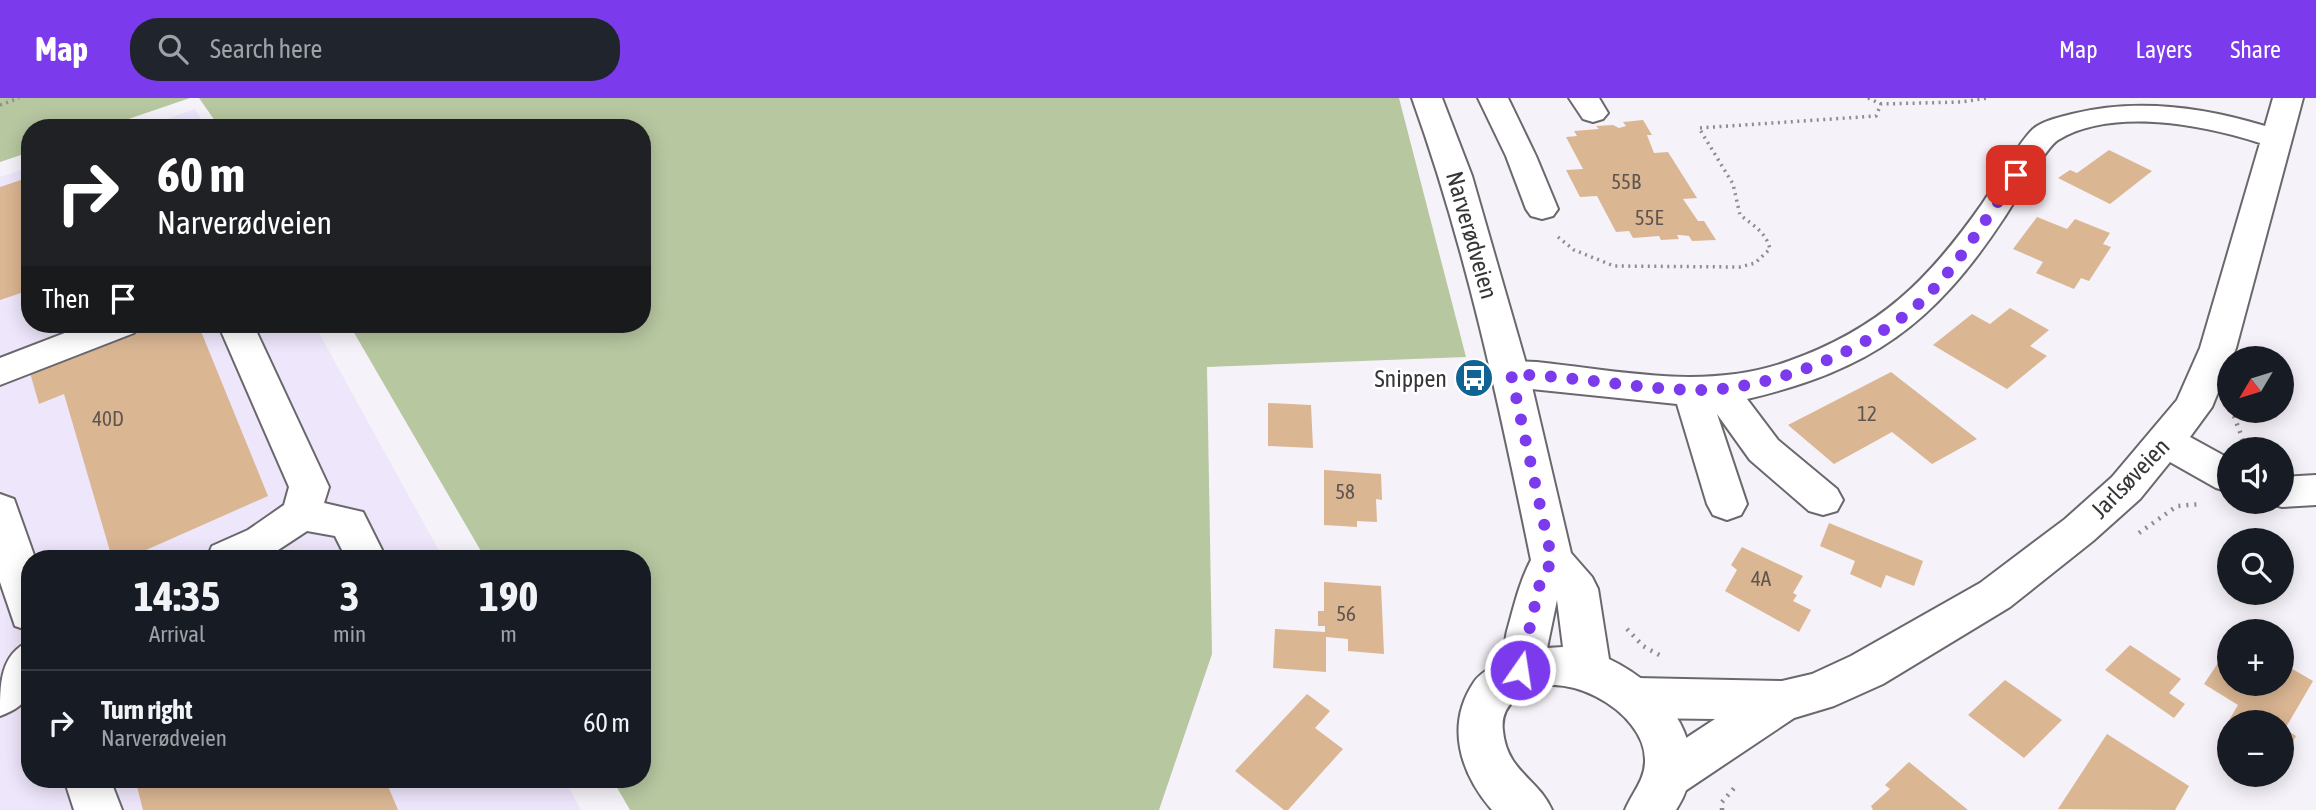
<!DOCTYPE html>
<html lang="en">
<head>
<meta charset="utf-8">
<style>
  body { margin:0; font-family:"Asap Condensed",sans-serif; background:#20242c; color:#f1f3f6; height:100vh; display:flex; flex-direction:column; font-size:26px; white-space:nowrap }
  * { box-sizing:border-box; margin:0 }
  p { font-size:23px; color:#9ea1a6 }
  .icon { flex:none; width:38px; height:38px; fill:none; stroke:currentColor; stroke-width:2; stroke-linecap:round; stroke-linejoin:round }
  .map { position:relative; flex:1; overflow:hidden }
  .details { position:absolute; left:21px; top:452px; width:630px; height:238px; display:flex; flex-direction:column; background:#171b24; border-radius:28px; box-shadow:0 4px 18px #0003 }
  .details>* { flex:none }
  .top-card { position:absolute; left:21px; top:21px; width:630px; height:214px; border-radius:28px; box-shadow:0 4px 18px #0003; background:#202124; color:#fff; overflow:hidden }
  .needle { width:46px; rotate:232deg }
  .controls { position:absolute; left:2217px; top:248px; display:grid; gap:14px }
  .controls a { display:grid; place-items:center; width:77px; height:77px; border-radius:50%; background:#171b24; box-shadow:0 4px 18px #0003; font-size:35px }
  .pin { position:absolute; display:grid; place-items:center; width:60px; height:60px; color:#fff; margin:-30px; border-radius:14px; box-shadow:0 4px 10px #0006 }
  .me { position:absolute; width:77px; margin:-38px; rotate:13deg; stroke-linejoin:round; filter:drop-shadow(0 0 5px #0008) }
  .turn { display:flex; align-items:center; gap:24px; height:147px; padding:0 21px; font-size:32px }
  .turn .icon { width:91px; height:91px; stroke-width:2.5 }
  .turn b { display:block; font-size:49px; line-height:60px }
  .then { display:flex; align-items:center; height:66px; padding:0 21px; background:#0003; gap:14px; font-size:26px }
  .eta { display:flex; justify-content:space-evenly; align-items:center; height:119px; text-align:center }
  .eta b { font-size:42px; font-weight:700; line-height:49px }
  ul { padding:0; list-style:none }
  li { display:flex; align-items:center; gap:21px; height:105px; padding:0 21px; border-top:2px solid #363941 }
  li div { flex:1 }
  li b { display:block; font-size:26px }
  li em { font-style:normal }
  header { display:flex; align-items:center; gap:42px; box-sizing:border-box; height:98px; padding:0 35px; background:#7c3aed; color:#fff }
  header strong { font-size:33px }
  nav { display:flex; gap:38px; margin-inline-start:auto; font-size:24px }
  .search { width:490px; height:63px; background:#20242c; display:flex; align-items:center; gap:18px; box-sizing:border-box; padding:0 24px; border-radius:28px; color:#9ea1a6; font-size:26px }
  .map>svg:first-child { display:block }
</style>
</head>
<body>
<header>
<strong>Map</strong>
<div class="search"><svg class="icon" aria-label="search" viewBox="0 0 24 24"><circle cx="10" cy="10" r="6"/><path d="M15 15l6 6"/></svg>Search here</div>
<nav><a>Map</a><a>Layers</a><a>Share</a></nav>
</header>
<div class="map">
<svg width="2316" height="712" viewBox="0 0 2316 712">
  <rect width="100%" height="100%" fill="#f6f2f9"/>
  <!-- industrial -->
  <g fill="#eee6fb">
    <path d="M 195,11 L 206,30 L 141,30 Z"/>
    <path d="M 30,69 L 30,226 L 314,226 L 443,460 L 30,460 L 30,681 L 564,681 L 581,712 L 0,712 L 0,79 Z"/>
  </g>
  <!-- green -->
  <g fill="#b7c7a0">
    <path d="M 0,0 L 190,0 L 102,30 L 30,30 L 30,54 L 0,64 Z"/>
    <path d="M 199,0 L 1399,0 L 1466,259 L 1207,269 L 1212,556 L 1159,712 L 630,712 L 612,681 L 642,681 L 642,460 L 485,460 L 349,226 L 642,226 L 642,30 L 220,30 Z"/>
  </g>
  <!-- building -->
  <g fill="#dab693">
    <path d="M 1643,22 L 1652,37 L 1647,37 L 1654,55 L 1668,54 L 1697,100 L 1683,101 L 1698,123 L 1704,123 L 1716,142 L 1692,143 L 1689,138 L 1680,137 L 1677,137 L 1679,141 L 1661,142 L 1659,138 L 1633,140 L 1629,133 L 1616,134 L 1597,98 L 1580,99 L 1566,72 L 1583,71 L 1566,39 L 1577,38 L 1574,33 L 1599,31 L 1596,28 L 1613,27 L 1619,30 L 1626,28 L 1623,24 Z"/>
    <path d="M 2109,52 L 2152,73 L 2110,106 L 2058,80 L 2070,72 L 2077,75 Z"/>
    <path d="M 30,79 L 30,192 L 0,202 L 0,89 Z"/>
    <path d="M 2037,119 L 2067,131 L 2075,121 L 2110,135 L 2103,146 L 2111,149 L 2089,183 L 2081,180 L 2074,191 L 2036,175 L 2043,164 L 2013,151 Z"/>
    <path d="M 2010,210 L 2049,232 L 2030,248 L 2047,258 L 2007,291 L 1933,247 L 1972,216 L 1990,226 Z"/>
    <path d="M 156,226 L 198,226 L 268,398 L 128,460 L 112,460 L 64,296 L 39,306 L 30,275 Z"/>
    <path d="M 1891,274 L 1977,341 L 1932,366 L 1892,334 L 1834,366 L 1788,327 Z"/>
    <path d="M 1268,305 L 1311,307 L 1313,350 L 1268,348 Z"/>
    <path d="M 1324,372 L 1381,376 L 1382,402 L 1376,401 L 1377,424 L 1357,423 L 1357,429 L 1324,427 Z"/>
    <path d="M 1829,425 L 1923,463 L 1914,488 L 1886,477 L 1881,490 L 1850,476 L 1855,463 L 1820,448 Z"/>
    <path d="M 1742,449 L 1803,478 L 1793,495 L 1797,497 L 1793,503 L 1811,512 L 1799,534 L 1725,493 L 1737,472 L 1731,467 Z"/>
    <path d="M 1324,484 L 1381,488 L 1384,556 L 1348,553 L 1348,541 L 1326,539 L 1326,574 L 1273,570 L 1275,531 L 1325,534 L 1325,528 L 1318,528 L 1318,513 L 1324,513 Z"/>
    <path d="M 2130,547 L 2181,581 L 2169,595 L 2185,606 L 2174,620 L 2105,572 Z"/>
    <path d="M 2230,547 L 2230,586 L 2282,586 L 2282,565 L 2313,583 L 2285,631 L 2296,638 L 2282,663 L 2282,625 L 2230,625 L 2230,639 L 2222,634 L 2238,607 L 2204,586 Z"/>
    <path d="M 2005,582 L 2062,622 L 2024,660 L 1968,617 Z"/>
    <path d="M 1307,596 L 1330,613 L 1315,630 L 1343,651 L 1288,712 L 1284,712 L 1235,673 Z"/>
    <path d="M 2107,636 L 2189,688 L 2175,712 L 2058,711 Z"/>
    <path d="M 1909,664 L 1968,712 L 1873,712 L 1871,708 L 1890,691 L 1885,687 Z"/>
    <path d="M 135,681 L 385,681 L 398,712 L 143,712 Z"/>
  </g>
  <g fill="none" stroke-linecap="round" stroke-linejoin="round">
    <defs>
      <g id="minor">
        <path d="M 1478,0 L 1508,0 L 1536,58 L 1558,111 L 1553,118 L 1542,121 L 1531,118 L 1526,111 L 1506,58 Z"/>
        <path d="M 1569,0 L 1599,0 L 1608,15 L 1603,21 L 1593,24 L 1583,21 Z"/>
        <path d="M 2273,0 L 2303,0 L 2236,250 L 2212,309 L 2190,339 L 2230,361 L 2230,394 L 2216,390 L 2170,364 L 2140,401 L 2093,443 L 2010,509 L 1883,586 L 1834,608 L 1794,620 L 1685,693 L 1668,700 L 1651,693 L 1644,678 L 1651,663 L 1715,621 L 1637,620 L 1621,614 L 1615,600 L 1621,586 L 1637,580 L 1782,583 L 1812,576 L 1851,558 L 1980,485 L 2065,421 L 2112,379 L 2177,302 L 2200,250 L 2260,45 C 2203,27 2113,9 2058,42 C 2045,50 2014,105 2004,120 C 1934,226 1871,272 1747,301 L 1778,342 L 1837,391 L 1843,402 L 1837,413 L 1823,417 L 1809,413 L 1750,362 L 1717,316 L 1747,406 L 1741,417 L 1727,422 L 1713,417 L 1707,406 L 1677,306 L 1511,289 L 1498,285 L 1493,276 L 1498,267 L 1511,263 L 1537,264 C 1621,273 1707,293 1789,263 C 1879,231 1928,183 1982,106 C 1995,87 2018,45 2033,31 C 2042,23 2060,19 2072,16 C 2136,0 2203,9 2265,28 Z"/>
        <path d="M 88,226 L 140,226 L 134,235 L 0,287 L 0,260 Z"/>
        <path d="M 218,226 L 253,226 L 329,389 L 324,405 L 363,414 L 386,460 L 346,460 L 335,438 L 307,433 L 266,460 L 207,460 L 212,448 L 248,432 L 284,407 L 289,389 Z"/>
        <path d="M 2316,377 L 2316,407 L 2282,409 L 2268,405 L 2282,404 L 2282,379 Z"/>
        <path d="M 0,396 L 14,401 L 35,460 L 30,460 L 30,533 L 15,528 L 0,484 Z"/>
        <path d="M 30,543 C 30,581 42,603 0,618 C 0,585 0,556 30,543 Z"/>
        <path d="M 64,681 L 110,681 L 122,712 L 74,712 Z"/>
      </g>
      <path id="major" d="M 1412,0 L 1442,0 L 1472,78 L 1529,276 L 1571,455 L 1592,479 L 1598,491 L 1609,561 C 1666,588 1717,650 1676,712 L 1625,712 C 1632,695 1645,682 1645,663 C 1647,612 1555,563 1516,600 C 1506,609 1501,619 1503,633 C 1507,674 1538,680 1552,712 L 1492,712 C 1460,675 1445,627 1474,584 C 1480,574 1497,568 1501,559 C 1505,552 1505,541 1507,533 C 1514,508 1519,485 1531,462 C 1499,306 1466,150 1412,0 ZM 1557,502 L 1563,549 L 1547,550 Z"/>
    </defs>
    <!-- minor casing -->
    <use href="#minor" stroke="#6a676d" stroke-width="4"/>
    <!-- major casing -->
    <use href="#major" stroke="#6a676d" stroke-width="4"/>
    <!-- path-far1 -->
    <g stroke="#8e8c91" stroke-width="3.5" stroke-dasharray="2 4.5" stroke-linecap="butt">
      <path d="M 1868,0 L 1881,6"/>
      <path d="M 0,7 L 19,0"/>
      <path d="M 1558,139 L 1574,152 L 1614,168 L 1740,169 L 1755,165 L 1770,151 C 1766,134 1753,127 1740,117 L 1733,86 L 1699,30 L 1876,18 L 1881,6 L 1961,4 L 1988,0"/>
    </g>
    <!-- path -->
    <g stroke="#8e8c91" stroke-width="4.5" stroke-dasharray="2 6" stroke-linecap="butt">
      <path d="M 2234,318 L 2243,342"/>
      <path d="M 2139,435 L 2177,408 L 2202,406"/>
      <path d="M 1627,531 L 1643,548 L 1661,558"/>
      <path d="M 1722,712 L 1722,704 L 1735,689"/>
    </g>
    <!-- minor -->
    <use href="#minor" fill="#fff" fill-rule="evenodd"/>
    <!-- major -->
    <use href="#major" fill="#fff" fill-rule="evenodd"/>
  </g>
  <g fill="none" stroke-linecap="round" stroke-linejoin="round">
    <!-- route -->
    <path stroke="#7c3aed" stroke-width="12" stroke-dasharray="0 21.6" d="M 1520,572 L 1540,485 L 1552,462 L 1511,276 C 1572,278 1631,290 1691,292 C 1766,295 1875,251 1928,197 C 1962,162 1988,117 2016,77"/>
  </g>
  <!-- icons -->
  <defs>
    <symbol id="bus-disc" viewBox="-11 -11 22 22"><circle r="9.5" fill="#0f6495" stroke="#fff"/><path d="M-5-6H5V4H4V6H2V4H-2V6H-4V4H-5ZM-3.5-4V0h7V-4ZM-3.5 1.2v1.5H-2V1.2ZM2 1.2v1.5H3.5V1.2Z" fill="#fff"/></symbol>
  </defs>
  <g fill-rule="evenodd">
    <use href="#bus-disc" x="1452" y="258" width="44" height="44"/>
  </g>
  <g text-anchor="middle" dominant-baseline="central" stroke-width="5" stroke-linejoin="round" paint-order="stroke">
    <!-- number labels -->
    <g font-size="21" fill="#5f554f">
      <text x="1626" y="83">55B</text>
      <text x="1649" y="119">55E</text>
      <text x="1867" y="315">12</text>
      <text x="108" y="320">40D</text>
      <text x="1345" y="393">58</text>
      <text x="1761" y="480">4A</text>
      <text x="1346" y="515">56</text>
    </g>
    <!-- street labels -->
    <g font-size="24" fill="#363538" stroke="#fff">
      <text transform="translate(1472 137) rotate(74)">Narverødveien</text>
      <text transform="translate(2130 380) rotate(-46)">Jarlsøveien</text>
    </g>
    <!-- poi labels -->
    <g font-size="24" fill="#363538" stroke="#fff" text-anchor="end">
      <text x="1447" y="280">Snippen</text>
    </g>
  </g>
</svg>
<div class="controls">
<a><svg class="needle" viewBox="-14 -14 28 28"><path d="M0-13l5 13h-10z" fill="#e53935"/><path d="M0 13l5-13h-10z" fill="#9ea1a6"/></svg></a>
<a><svg class="icon" aria-label="sound" viewBox="0 0 24 24"><path d="M4 9h4l5-4v14l-5-4H4zM17 9q2 3 0 6"/></svg></a>
<a><svg class="icon" aria-label="search" viewBox="0 0 24 24"><circle cx="10" cy="10" r="6"/><path d="M15 15l6 6"/></svg></a>
<a>+</a>
<a>−</a>
</div>
<div class="pin" style="left:2016px;top:77px;background:#d93025"><svg class="icon" aria-label="arrive" viewBox="0 0 24 24"><path d="M6 21V4h12l-3 4 3 4H6"/></svg></div>
<svg class="me" style="left:1520px;top:572px" viewBox="-20 -20 40 40"><circle r="17" fill="#7c3aed" stroke="#fff" stroke-width="3"/><path d="M0-11L8 9 0 5-8 9z" fill="#fff"/></svg>
<div class="top-card">
<div class="turn"><svg class="icon" aria-label="right" viewBox="0 0 24 24"><path d="M7 20v-9h11M14 6l5 5-5 5"/></svg><div><b>60 m</b>Narverødveien</div></div>
<div class="then">Then<svg class="icon" aria-label="arrive" viewBox="0 0 24 24"><path d="M6 21V4h12l-3 4 3 4H6"/></svg></div>
</div>
<section class="details">
<div class="eta">
<div><b>14:35</b><p>Arrival</p></div>
<div><b>3</b><p>min</p></div>
<div><b>190</b><p>m</p></div>
</div>
<ul>
<li><svg class="icon" aria-label="right" viewBox="0 0 24 24"><path d="M7 20v-9h11M14 6l5 5-5 5"/></svg><div><b>Turn right</b><p>Narverødveien</p></div><em>60 m</em></li>
</ul>
</section>
</div>
</body>
</html>
